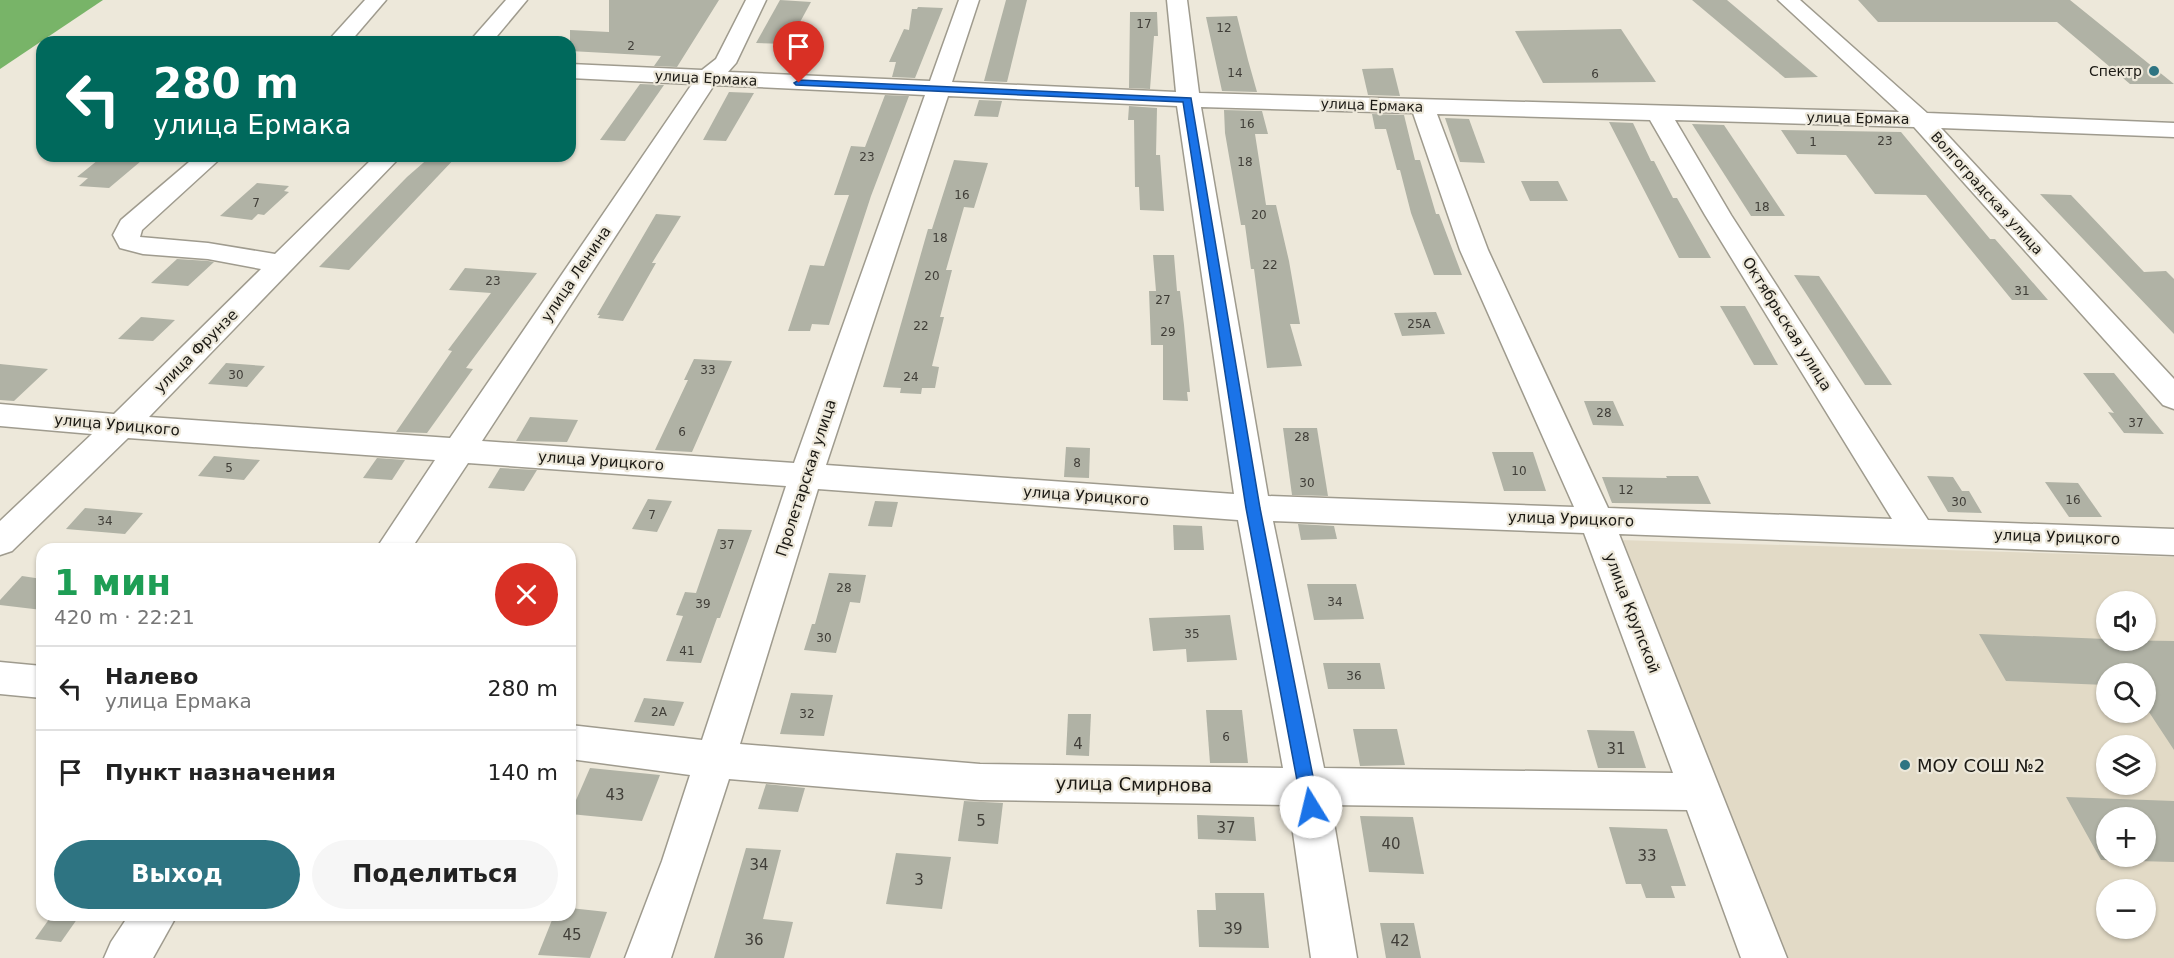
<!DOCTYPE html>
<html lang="ru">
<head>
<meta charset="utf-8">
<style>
  body { margin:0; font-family:"DejaVu Sans",sans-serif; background:#f6f6f6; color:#222; height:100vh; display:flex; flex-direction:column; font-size:22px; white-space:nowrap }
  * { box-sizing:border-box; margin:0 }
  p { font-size:20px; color:#767676 }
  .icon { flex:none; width:33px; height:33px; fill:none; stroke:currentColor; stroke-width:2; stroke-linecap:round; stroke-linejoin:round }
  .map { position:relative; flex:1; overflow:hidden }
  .drawer { position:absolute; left:36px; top:543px; width:540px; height:378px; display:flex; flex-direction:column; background:#fff; border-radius:18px; box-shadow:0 2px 4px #0004 }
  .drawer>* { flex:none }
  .banner { position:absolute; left:36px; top:36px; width:540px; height:126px; border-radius:18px; box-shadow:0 2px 4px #0004; background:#00695c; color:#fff; overflow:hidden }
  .fabs { position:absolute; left:2096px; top:591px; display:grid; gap:12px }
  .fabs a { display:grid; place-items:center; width:60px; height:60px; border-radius:50%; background:#fff; box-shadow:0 2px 4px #0004; font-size:30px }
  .pin { position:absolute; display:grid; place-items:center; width:51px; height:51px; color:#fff; margin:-62px -26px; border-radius:50% 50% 50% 0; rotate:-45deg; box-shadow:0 0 6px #0007 }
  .pin .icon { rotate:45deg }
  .me { position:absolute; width:66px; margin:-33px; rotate:351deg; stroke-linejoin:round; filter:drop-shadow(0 0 4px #0008) }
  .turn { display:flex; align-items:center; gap:21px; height:126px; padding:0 18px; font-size:27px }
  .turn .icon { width:78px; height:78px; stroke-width:2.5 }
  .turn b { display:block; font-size:42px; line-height:51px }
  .round { display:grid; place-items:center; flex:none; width:63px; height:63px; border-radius:32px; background:#f6f6f6 }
  .headline { display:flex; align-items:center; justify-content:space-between; height:102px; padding:0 18px }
  h1 { font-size:36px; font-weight:700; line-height:45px; color:#1e9e55 }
  .cta { display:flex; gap:12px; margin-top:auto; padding:12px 18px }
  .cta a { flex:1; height:69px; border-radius:36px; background:#2e7482; color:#fff; font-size:24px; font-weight:700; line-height:69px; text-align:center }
  .cta a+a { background:#f6f6f6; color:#222 }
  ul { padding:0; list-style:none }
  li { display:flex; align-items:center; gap:18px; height:84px; padding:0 18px; border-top:2px solid #e0e0e0 }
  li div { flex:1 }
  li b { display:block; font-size:22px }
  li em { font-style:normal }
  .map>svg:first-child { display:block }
</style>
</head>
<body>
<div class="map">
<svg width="2174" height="958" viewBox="0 0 2174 958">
  <rect width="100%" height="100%" fill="#ede8da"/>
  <!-- built -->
  <path fill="#e2dac6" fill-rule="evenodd" d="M 1620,540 L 2174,557 L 2174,958 L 1777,958 ZM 2106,602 L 2145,602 L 2145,640 L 2106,640 ZM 2106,674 L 2145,674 L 2145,712 L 2106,712 ZM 2106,746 L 2145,746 L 2145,784 L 2106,784 ZM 2106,818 L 2145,818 L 2145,856 L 2106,856 ZM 2106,890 L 2145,890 L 2145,928 L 2106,928 Z"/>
  <!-- water -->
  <path fill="#78b468" d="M 0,0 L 103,0 L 0,69 Z"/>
  <!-- building -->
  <g fill="#b0b2a5" fill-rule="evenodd">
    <path d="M 609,0 L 719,0 L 677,67 L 654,66 L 661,56 L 570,51 L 570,30 L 609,32 Z"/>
    <path d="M 780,0 L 811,2 L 788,44 L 756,43 Z"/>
    <path d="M 1006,0 L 1027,0 L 1007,82 L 984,81 Z"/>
    <path d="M 1692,0 L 1727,0 L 1818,77 L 1785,78 Z"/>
    <path d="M 1858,0 L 2070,0 L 2174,84 L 2130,84 L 2057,22 L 1878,22 Z"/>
    <path d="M 918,7 L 943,8 L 915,78 L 892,77 L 896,62 L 889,62 L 904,29 L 909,30 L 912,9 L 917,9 Z"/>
    <path d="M 1130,12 L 1157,12 L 1158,36 L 1154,36 L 1150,89 L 1129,88 Z"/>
    <path d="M 1237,16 L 1248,60 L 1257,92 L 1222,91 L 1206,17 Z"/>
    <path d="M 1621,29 L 1656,82 L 1543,83 L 1515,31 Z"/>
    <path d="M 1393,68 L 1400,96 L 1368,95 L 1362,69 Z"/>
    <path d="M 640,84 L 664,85 L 625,141 L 600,140 Z"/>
    <path d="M 729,92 L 754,93 L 726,141 L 703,140 Z"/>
    <path d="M 885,95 L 909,96 L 871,196 L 829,325 L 812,324 L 810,331 L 788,331 L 810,265 L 824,266 L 849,195 L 834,195 L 851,146 L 865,147 Z"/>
    <path d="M 979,100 L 1002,101 L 998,117 L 974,116 Z"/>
    <path d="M 1129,106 L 1157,108 L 1156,155 L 1160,155 L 1164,211 L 1140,210 L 1139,187 L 1135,187 L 1134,120 L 1128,120 Z"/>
    <path d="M 1224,110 L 1262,111 L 1268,134 L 1255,134 L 1266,205 L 1276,205 L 1289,261 L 1300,324 L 1290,324 L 1302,366 L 1267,368 L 1254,269 L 1251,269 L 1245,225 L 1241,225 L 1225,133 Z"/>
    <path d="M 1372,114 L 1404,115 L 1415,160 L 1420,160 L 1436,214 L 1439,214 L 1462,275 L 1434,275 L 1411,213 L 1400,170 L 1397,170 L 1386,129 L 1375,129 Z"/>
    <path d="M 1445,118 L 1469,119 L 1485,163 L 1460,162 Z"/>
    <path d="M 1609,122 L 1633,123 L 1651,161 L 1654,161 L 1673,198 L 1677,198 L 1711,258 L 1679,258 Z"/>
    <path d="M 1692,124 L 1724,125 L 1785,216 L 1751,216 Z"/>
    <path d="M 1781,130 L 1901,132 L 1990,239 L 1995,239 L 2048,300 L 2012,300 L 1926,195 L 1875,194 L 1846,155 L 1797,154 Z"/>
    <path d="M 103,156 L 147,156 L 109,188 L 79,186 L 88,178 L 77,177 Z"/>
    <path d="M 431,156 L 457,156 L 349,270 L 319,267 L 407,177 Z"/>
    <path d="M 954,160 L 988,163 L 974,208 L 964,207 L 946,270 L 952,270 L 940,317 L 944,317 L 932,366 L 939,367 L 935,388 L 922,388 L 921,394 L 900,393 L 901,388 L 883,387 L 928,229 L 932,229 Z"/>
    <path d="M 1521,181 L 1558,181 L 1568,201 L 1530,201 Z"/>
    <path d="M 257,183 L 289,186 L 284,191 L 289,192 L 264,215 L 258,214 L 252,220 L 220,216 Z"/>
    <path d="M 2040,194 L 2071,195 L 2144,272 L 2166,271 L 2174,279 L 2174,334 Z"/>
    <path d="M 656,214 L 681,216 L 652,263 L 656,263 L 623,321 L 598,318 L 600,315 L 597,315 Z"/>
    <path d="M 1153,255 L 1174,255 L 1177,291 L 1180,291 L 1184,325 L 1190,392 L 1187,392 L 1188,401 L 1163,400 L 1163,345 L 1151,345 L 1149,291 L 1156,291 Z"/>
    <path d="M 177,259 L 208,261 L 214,262 L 188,286 L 151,283 Z"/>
    <path d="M 465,268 L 537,273 L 466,368 L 473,369 L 427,433 L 396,432 L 452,351 L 448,350 L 491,293 L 449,290 Z"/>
    <path d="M 1794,275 L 1819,276 L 1892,385 L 1865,385 Z"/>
    <path d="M 1720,306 L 1745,306 L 1778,365 L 1754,365 Z"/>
    <path d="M 1436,312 L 1445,334 L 1402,336 L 1394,313 Z"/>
    <path d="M 141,317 L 175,320 L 153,341 L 118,339 Z"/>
    <path d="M 694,359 L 732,361 L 692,452 L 655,450 L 688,380 L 684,380 Z"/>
    <path d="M 226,363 L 265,366 L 247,387 L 208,384 Z"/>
    <path d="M 0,364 L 48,369 L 14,401 L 0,400 Z"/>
    <path d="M 2083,373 L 2114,373 L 2164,434 L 2124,433 L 2108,412 L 2114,413 Z"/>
    <path d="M 1584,401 L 1613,401 L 1624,426 L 1593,425 Z"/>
    <path d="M 530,417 L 578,420 L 567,442 L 516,441 Z"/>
    <path d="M 1283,428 L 1317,428 L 1328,496 L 1292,495 Z"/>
    <path d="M 1066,447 L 1090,448 L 1089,478 L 1064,477 Z"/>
    <path d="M 1492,452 L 1533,452 L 1546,491 L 1504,491 Z"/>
    <path d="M 214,456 L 260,460 L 244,480 L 198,476 Z"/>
    <path d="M 377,458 L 405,460 L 392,480 L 363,478 Z"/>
    <path d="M 500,468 L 537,470 L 524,491 L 488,488 Z"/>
    <path d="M 1666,476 L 1698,476 L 1711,504 L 1612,503 L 1602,477 L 1667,478 Z"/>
    <path d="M 1927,476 L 1953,477 L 1962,491 L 1969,491 L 1982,513 L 1948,512 Z"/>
    <path d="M 2045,482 L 2078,483 L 2102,517 L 2069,517 Z"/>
    <path d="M 648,499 L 672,501 L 657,532 L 632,529 Z"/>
    <path d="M 875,501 L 898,502 L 892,527 L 868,526 Z"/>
    <path d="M 85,508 L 143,513 L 125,534 L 66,529 Z"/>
    <path d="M 1298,524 L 1334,526 L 1337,539 L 1301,540 Z"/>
    <path d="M 1173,525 L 1202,526 L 1204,550 L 1174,550 Z"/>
    <path d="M 718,529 L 752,530 L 720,618 L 717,618 L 701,663 L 666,661 L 683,616 L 676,615 L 685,592 L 696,593 Z"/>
    <path d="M 829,573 L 866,575 L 860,603 L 850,602 L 836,653 L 804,650 L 812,624 L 815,624 Z"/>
    <path d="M 22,576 L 42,579 L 42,610 L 0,605 L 0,600 Z"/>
    <path d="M 1307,584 L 1356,584 L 1364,619 L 1314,620 Z"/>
    <path d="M 1230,615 L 1237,660 L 1187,662 L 1186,649 L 1153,651 L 1149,618 Z"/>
    <path d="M 1979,634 L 2106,639 L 2106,640 L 2174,641 L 2174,750 L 2145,706 L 2145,674 L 2106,674 L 2106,685 L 2006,681 Z"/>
    <path d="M 1323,663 L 1380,663 L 1385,689 L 1328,689 Z"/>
    <path d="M 791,693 L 833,695 L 824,736 L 780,734 Z"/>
    <path d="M 644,698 L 684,702 L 674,726 L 634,722 Z"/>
    <path d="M 1206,710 L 1242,710 L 1248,763 L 1210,763 Z"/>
    <path d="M 1068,714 L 1091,714 L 1089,756 L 1066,755 Z"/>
    <path d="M 1353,729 L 1397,729 L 1405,765 L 1360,766 Z"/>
    <path d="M 1587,730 L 1634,731 L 1646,768 L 1598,768 Z"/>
    <path d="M 590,768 L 660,775 L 642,821 L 570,814 Z"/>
    <path d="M 766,784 L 805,788 L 798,812 L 758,809 Z"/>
    <path d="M 2066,797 L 2174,801 L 2174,862 L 2101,860 ZM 2106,818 L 2145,818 L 2145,856 L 2106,856 Z"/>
    <path d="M 964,801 L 1003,803 L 998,844 L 958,841 Z"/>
    <path d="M 1197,815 L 1254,817 L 1256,841 L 1198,839 Z"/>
    <path d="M 1360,816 L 1413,817 L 1424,874 L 1369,872 Z"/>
    <path d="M 1609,827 L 1667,829 L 1686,886 L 1671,886 L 1675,898 L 1646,898 L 1641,884 L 1626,884 Z"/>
    <path d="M 746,848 L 781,850 L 763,919 L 793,922 L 784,958 L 714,958 Z"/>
    <path d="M 896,853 L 951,857 L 942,909 L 886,904 Z"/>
    <path d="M 1215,893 L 1264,893 L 1269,948 L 1199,947 L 1197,910 L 1216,910 Z"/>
    <path d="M 570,908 L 607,912 L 590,958 L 538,955 L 554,915 L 570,915 Z"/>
    <path d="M 52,915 L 80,915 L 61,942 L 35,939 Z"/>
    <path d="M 1380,923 L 1414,923 L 1421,958 L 1386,958 Z"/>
  </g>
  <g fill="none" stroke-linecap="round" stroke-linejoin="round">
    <defs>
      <g id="minor">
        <path d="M 365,0 L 386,0 L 350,42 L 327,42 Z"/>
        <path d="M 506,0 L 527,0 L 492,42 L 469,42 Z"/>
        <path d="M 746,0 L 766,0 L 736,63 L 728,72 L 930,81 L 959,0 L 979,0 L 952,82 L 1176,92 L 1167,0 L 1187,0 L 1199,93 L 1899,112 L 1778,0 L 1800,0 L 1927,113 L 2174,123 L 2174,137 L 1941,128 L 2174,379 L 2174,409 L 2163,405 L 1914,127 L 1675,120 L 1731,215 L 1928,520 L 2174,529 L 2174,555 L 1619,534 L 1787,958 L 1741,958 L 1687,810 L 1331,805 L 1357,958 L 1311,958 L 1289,805 L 980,800 L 729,779 L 671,958 L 625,958 L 662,861 L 690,775 L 570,759 L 570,725 L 702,740 L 786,486 L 468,463 L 411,549 L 376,549 L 435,460 L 128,438 L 12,551 L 0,555 L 0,521 L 92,434 L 0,426 L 0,404 L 114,414 L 261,269 L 208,259 L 143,254 L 120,248 L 113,235 L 121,220 L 196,156 L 223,156 L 142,230 L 140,237 L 208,243 L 275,254 L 375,156 L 401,156 L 149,417 L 450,438 L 692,84 L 570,78 L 570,64 L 702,70 L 716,59 ZM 714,85 L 925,95 L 794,463 L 482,441 ZM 948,96 L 1177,106 L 1234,494 L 826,465 ZM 1201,107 L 1413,113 L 1460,250 L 1574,507 L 1268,496 ZM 1437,114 L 1650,120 L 1705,215 L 1892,519 L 1608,508 L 1488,250 ZM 818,489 L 1238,520 L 1283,768 L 980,764 L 740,744 ZM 1273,521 L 1584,533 L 1673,773 L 1324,768 Z"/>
        <path d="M 0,662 L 42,666 L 42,698 L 0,694 Z"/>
        <path d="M 129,915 L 177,915 L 153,958 L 104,958 L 111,942 Z"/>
      </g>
    </defs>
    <!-- minor casing -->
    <use href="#minor" stroke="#9f9b8e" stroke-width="3"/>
    <!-- minor -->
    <use href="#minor" fill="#fff" fill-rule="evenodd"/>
  </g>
  <!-- route -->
  <path fill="#1a73e8" stroke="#114b97" stroke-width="1.5" d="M 799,80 L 1191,98 L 1260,508 L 1319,807 L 1317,813 L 1311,815 L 1304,813 L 1302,807 L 1246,508 L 1183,102 L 796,85 L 794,83 Z"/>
  <!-- markers -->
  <g fill="#2e7482" stroke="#ede8da" stroke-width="2">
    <circle cx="2154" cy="71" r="6"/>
    <circle cx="1905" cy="765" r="6"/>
  </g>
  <g text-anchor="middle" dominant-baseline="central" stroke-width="4.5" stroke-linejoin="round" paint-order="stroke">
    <!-- number labels -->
    <g font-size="12" fill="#403e38">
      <text x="1144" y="24">17</text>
      <text x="1224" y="28">12</text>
      <text x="631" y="46">2</text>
      <text x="1235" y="73">14</text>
      <text x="1595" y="74">6</text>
      <text x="1247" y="124">16</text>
      <text x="1885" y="141">23</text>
      <text x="1813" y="142">1</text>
      <text x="867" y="157">23</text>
      <text x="1245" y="162">18</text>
      <text x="962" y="195">16</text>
      <text x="256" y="203">7</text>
      <text x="1762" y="207">18</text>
      <text x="1259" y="215">20</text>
      <text x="940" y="238">18</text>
      <text x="1270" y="265">22</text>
      <text x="932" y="276">20</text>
      <text x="493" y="281">23</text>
      <text x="2022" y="291">31</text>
      <text x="1163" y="300">27</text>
      <text x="1419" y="324">25А</text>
      <text x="921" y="326">22</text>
      <text x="1168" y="332">29</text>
      <text x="708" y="370">33</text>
      <text x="236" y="375">30</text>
      <text x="911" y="377">24</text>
      <text x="1604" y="413">28</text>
      <text x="2136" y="423">37</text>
      <text x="682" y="432">6</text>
      <text x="1302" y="437">28</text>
      <text x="1077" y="463">8</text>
      <text x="229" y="468">5</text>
      <text x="1519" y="471">10</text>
      <text x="1307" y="483">30</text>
      <text x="1626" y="490">12</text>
      <text x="2073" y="500">16</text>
      <text x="1959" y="502">30</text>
      <text x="652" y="515">7</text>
      <text x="105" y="521">34</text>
      <text x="727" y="545">37</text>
      <text x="844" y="588">28</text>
      <text x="1335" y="602">34</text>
      <text x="703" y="604">39</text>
      <text x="1192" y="634">35</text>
      <text x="824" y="638">30</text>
      <text x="687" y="651">41</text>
      <text x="1354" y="676">36</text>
      <text x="659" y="712">2А</text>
      <text x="807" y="714">32</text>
      <text x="1226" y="737">6</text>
    </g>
    <!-- far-poi labels -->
    <g font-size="14" fill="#1a1813" stroke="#ede8da" text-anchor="end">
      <text x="2142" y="71">Спектр</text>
    </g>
    <!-- far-street labels -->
    <g font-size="14" fill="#1a1813" stroke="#ede8da">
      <text transform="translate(706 78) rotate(3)">улица Ермака</text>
      <text transform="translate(1372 105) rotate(2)">улица Ермака</text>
      <text transform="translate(1858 118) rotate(1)">улица Ермака</text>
      <text transform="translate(1987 193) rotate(48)">Волгоградская улица</text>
    </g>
    <!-- street labels -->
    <g font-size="15" fill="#1a1813" stroke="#ede8da">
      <text transform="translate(576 274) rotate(-56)">улица Ленина</text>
      <text transform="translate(1787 324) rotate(58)">Октябрьская улица</text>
      <text transform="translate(196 351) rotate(-45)">улица Фрунзе</text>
      <text transform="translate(117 425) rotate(5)">улица Урицкого</text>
      <text transform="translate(601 461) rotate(4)">улица Урицкого</text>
      <text transform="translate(806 478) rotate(-72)">Пролетарская улица</text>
      <text transform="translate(1086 496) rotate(4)">улица Урицкого</text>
      <text transform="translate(1571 519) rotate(2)">улица Урицкого</text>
      <text transform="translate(2057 537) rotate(2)">улица Урицкого</text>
      <text transform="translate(1632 613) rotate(69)">улица Крупской</text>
    </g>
    <!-- near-number labels -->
    <g font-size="15" fill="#403e38">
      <text x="1078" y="744">4</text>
      <text x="1616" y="749">31</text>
      <text x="615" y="795">43</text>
      <text x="981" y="821">5</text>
      <text x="1226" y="828">37</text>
      <text x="1391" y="844">40</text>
      <text x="1647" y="856">33</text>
      <text x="759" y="865">34</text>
      <text x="919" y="880">3</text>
      <text x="1233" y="929">39</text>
      <text x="572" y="935">45</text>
      <text x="754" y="940">36</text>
      <text x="1400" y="941">42</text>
    </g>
    <!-- near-poi labels -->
    <g font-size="18" fill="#1a1813" stroke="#ede8da" text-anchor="start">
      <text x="1917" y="765">МОУ СОШ №2</text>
    </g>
    <!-- near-street labels -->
    <g font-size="18" fill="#1a1813" stroke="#ede8da">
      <text transform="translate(1134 784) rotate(1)">улица Смирнова</text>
    </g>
  </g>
</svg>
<div class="fabs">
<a><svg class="icon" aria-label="sound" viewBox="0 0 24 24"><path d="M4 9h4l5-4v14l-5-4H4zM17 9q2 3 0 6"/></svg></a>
<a><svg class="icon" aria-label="search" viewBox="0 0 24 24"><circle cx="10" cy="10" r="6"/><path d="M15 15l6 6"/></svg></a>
<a><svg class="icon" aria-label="layers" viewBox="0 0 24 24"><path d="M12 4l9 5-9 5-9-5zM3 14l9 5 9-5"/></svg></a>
<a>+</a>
<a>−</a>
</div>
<div class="pin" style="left:799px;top:83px;background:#d93025"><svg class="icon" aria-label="arrive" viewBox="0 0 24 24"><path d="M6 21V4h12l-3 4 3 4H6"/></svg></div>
<svg class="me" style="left:1311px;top:807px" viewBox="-20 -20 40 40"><circle r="19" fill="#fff"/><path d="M0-13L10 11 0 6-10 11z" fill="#1a73e8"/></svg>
<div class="banner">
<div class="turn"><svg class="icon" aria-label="left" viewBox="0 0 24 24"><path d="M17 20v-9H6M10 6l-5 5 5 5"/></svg><div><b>280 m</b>улица Ермака</div></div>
</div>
<section class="drawer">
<div class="headline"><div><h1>1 мин</h1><p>420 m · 22:21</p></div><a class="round" style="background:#d93025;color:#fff"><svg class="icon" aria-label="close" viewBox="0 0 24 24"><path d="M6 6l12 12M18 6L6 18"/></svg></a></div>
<ul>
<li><svg class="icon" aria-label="left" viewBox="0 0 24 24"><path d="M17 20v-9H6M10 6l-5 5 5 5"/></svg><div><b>Налево</b><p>улица Ермака</p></div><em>280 m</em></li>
<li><svg class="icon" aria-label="arrive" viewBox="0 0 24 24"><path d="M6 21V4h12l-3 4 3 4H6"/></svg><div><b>Пункт назначения</b></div><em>140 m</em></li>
</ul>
<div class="cta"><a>Выход</a><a>Поделиться</a></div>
</section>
</div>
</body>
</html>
